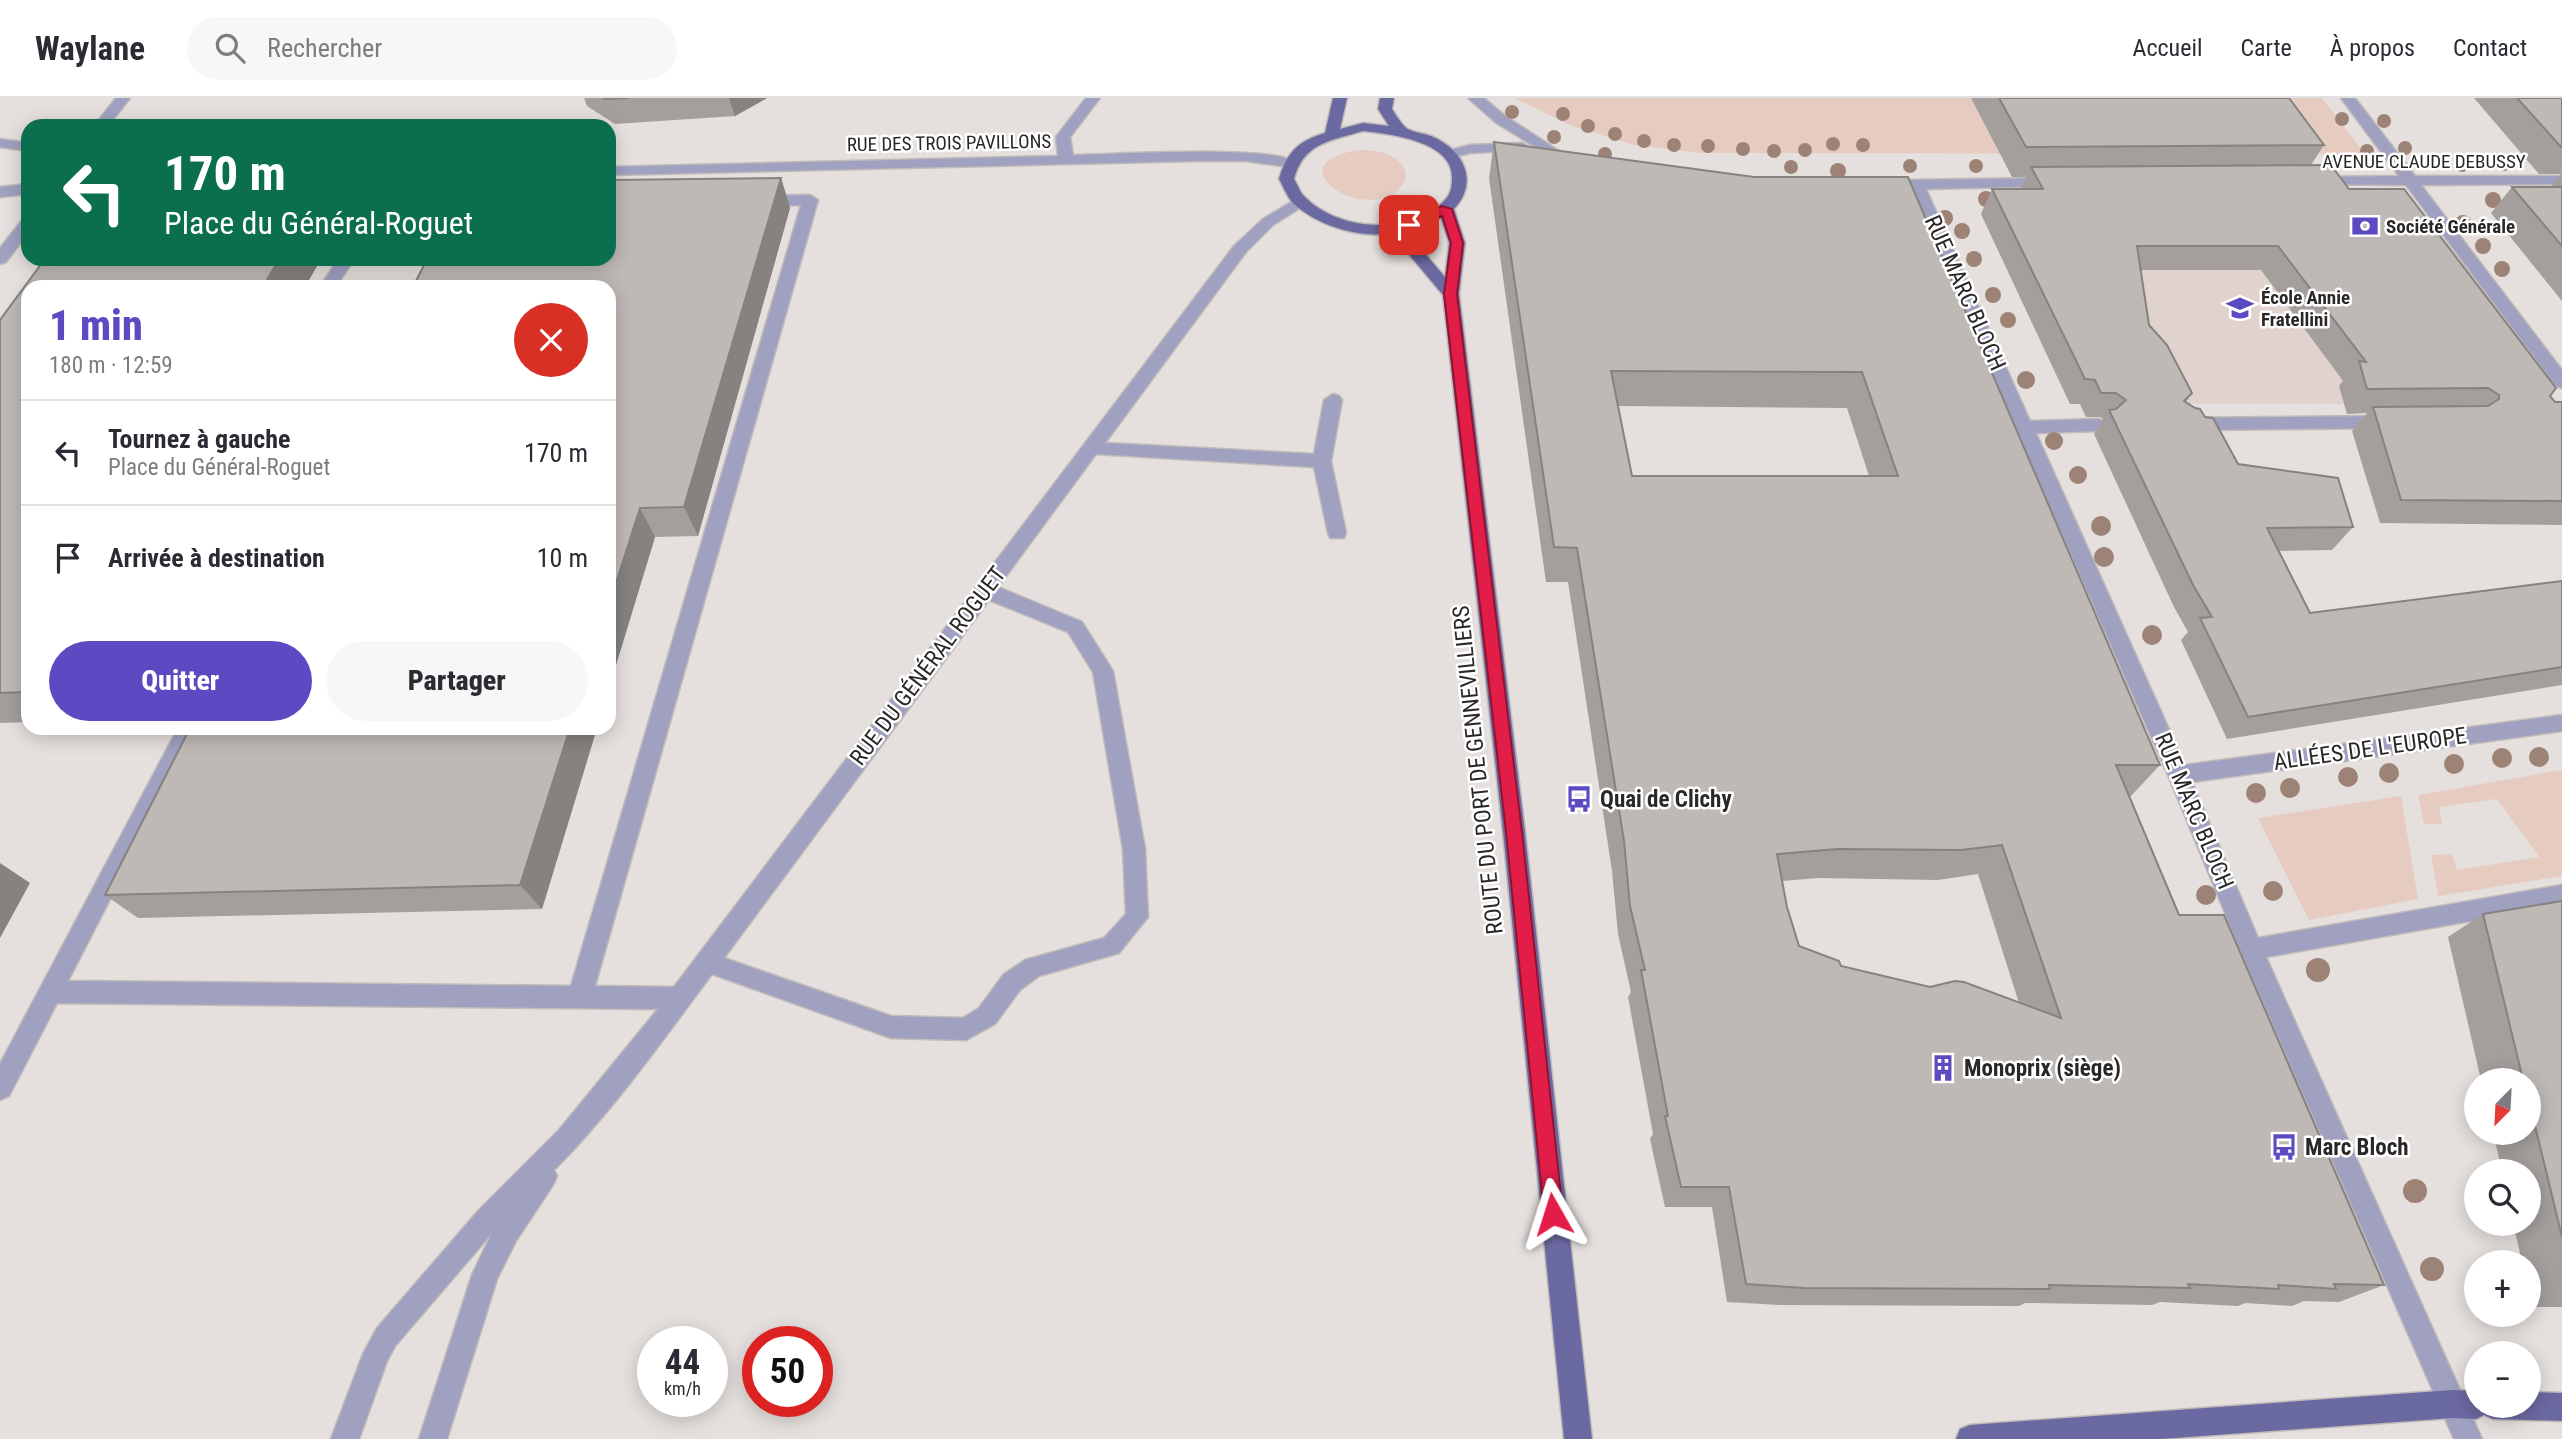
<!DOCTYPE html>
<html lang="fr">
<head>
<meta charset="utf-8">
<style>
  body { margin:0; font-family:"Roboto Condensed",sans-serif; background:#f7f7f7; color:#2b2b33; height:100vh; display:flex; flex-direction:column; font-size:26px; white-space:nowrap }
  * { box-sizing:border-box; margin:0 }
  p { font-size:23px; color:#7c7c81 }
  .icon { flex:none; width:38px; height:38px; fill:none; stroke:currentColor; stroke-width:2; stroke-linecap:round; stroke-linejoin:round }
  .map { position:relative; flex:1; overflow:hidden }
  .side { position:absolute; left:21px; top:182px; width:595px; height:455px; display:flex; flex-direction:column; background:#fff; border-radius:21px; box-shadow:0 4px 18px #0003 }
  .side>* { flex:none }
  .hud { position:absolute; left:21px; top:21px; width:595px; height:147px; border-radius:21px; box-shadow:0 4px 18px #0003; background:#0b6e4f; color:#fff; overflow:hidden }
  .needle { width:46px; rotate:204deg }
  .controls { position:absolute; left:2464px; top:970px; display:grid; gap:14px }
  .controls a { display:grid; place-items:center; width:77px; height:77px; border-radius:50%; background:#fff; box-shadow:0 4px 18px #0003; font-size:35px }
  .speed { position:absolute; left:637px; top:1228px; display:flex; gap:14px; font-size:35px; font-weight:700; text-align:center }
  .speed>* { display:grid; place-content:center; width:91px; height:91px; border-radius:50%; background:#fff; box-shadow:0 4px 18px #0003; line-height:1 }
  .speed small { font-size:18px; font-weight:400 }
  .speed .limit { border:10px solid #d22; background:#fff; color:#111 }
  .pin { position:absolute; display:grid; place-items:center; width:60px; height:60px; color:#fff; margin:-30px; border-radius:14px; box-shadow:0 4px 10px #0006 }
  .me { position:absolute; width:77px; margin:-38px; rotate:354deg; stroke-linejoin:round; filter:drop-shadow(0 0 5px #0008) }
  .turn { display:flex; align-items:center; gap:24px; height:147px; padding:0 28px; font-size:32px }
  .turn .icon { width:91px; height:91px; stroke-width:2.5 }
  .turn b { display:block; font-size:49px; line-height:60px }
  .round { display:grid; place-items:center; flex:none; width:74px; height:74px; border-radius:37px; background:#f7f7f7 }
  .head { display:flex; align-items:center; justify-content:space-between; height:119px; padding:0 28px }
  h1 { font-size:42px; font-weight:800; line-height:52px; color:#5c4ac2 }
  .primary-button { display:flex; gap:14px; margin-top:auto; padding:14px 28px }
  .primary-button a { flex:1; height:80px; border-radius:42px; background:#5c4ac2; color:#fff; font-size:28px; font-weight:800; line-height:80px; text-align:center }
  .primary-button a+a { background:#f7f7f7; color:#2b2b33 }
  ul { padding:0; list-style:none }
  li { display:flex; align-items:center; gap:21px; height:105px; padding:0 28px; border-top:2px solid #e1e1e2 }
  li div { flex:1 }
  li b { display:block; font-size:26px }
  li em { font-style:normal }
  header { display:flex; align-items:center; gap:42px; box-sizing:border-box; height:98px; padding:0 35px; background:#fff; border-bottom:2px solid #e1e1e2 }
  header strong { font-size:33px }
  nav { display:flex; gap:38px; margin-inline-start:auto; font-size:24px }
  .search { width:490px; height:63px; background:#f7f7f7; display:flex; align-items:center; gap:18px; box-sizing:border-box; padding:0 24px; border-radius:38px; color:#7c7c81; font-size:26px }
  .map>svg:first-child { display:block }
</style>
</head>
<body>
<header>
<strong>Waylane</strong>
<div class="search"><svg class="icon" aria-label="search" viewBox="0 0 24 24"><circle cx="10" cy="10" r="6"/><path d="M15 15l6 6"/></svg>Rechercher</div>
<nav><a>Accueil</a><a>Carte</a><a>À propos</a><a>Contact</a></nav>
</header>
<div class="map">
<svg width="2562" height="1341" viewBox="0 0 2562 1341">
  <rect width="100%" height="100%" fill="#e5e0dd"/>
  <!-- built -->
  <path fill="#e0d2cc" d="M 2385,115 L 2455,306 L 2070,306 L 1981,116 Z"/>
  <!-- green -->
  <g fill="#e6ccc0">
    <path d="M 1515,0 L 2322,0 L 2365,56 L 1699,55 L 1634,47 L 1572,28 Z"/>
    <path d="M 1357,52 C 1372,52 1392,53 1402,67 C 1407,73 1407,80 1403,86 C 1373,131 1269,68 1357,52 Z"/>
    <path d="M 2562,672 L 2562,778 L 2438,798 L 2431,757 L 2452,756 L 2457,772 L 2539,759 L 2497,701 L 2439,709 L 2442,726 L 2424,726 L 2418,697 Z"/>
    <path d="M 2401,698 L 2418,801 L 2309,822 L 2258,720 Z"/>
  </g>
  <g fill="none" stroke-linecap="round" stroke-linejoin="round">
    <defs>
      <g id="minor">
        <path d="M 116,0 L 130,0 L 108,28 L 94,28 Z"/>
        <path d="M 1086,0 L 1100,0 L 1070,39 L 1073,57 C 1109,57 1276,46 1296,65 L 1289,69 L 1246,63 L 1193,63 L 609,77 L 609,69 L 1058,58 L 1056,39 Z"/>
        <path d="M 1468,0 L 1484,0 L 1505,18 L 1565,57 L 1563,60 L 1553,60 L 1495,24 Z"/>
        <path d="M 2341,0 L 2355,0 L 2415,78 L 2562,78 L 2562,86 L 2421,87 L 2562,272 L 2562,290 L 2556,288 L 2406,87 L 2311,86 L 2309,83 L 2311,80 L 2316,79 L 2399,78 Z"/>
        <path d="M 0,41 L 28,45 L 28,53 L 0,49 Z"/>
        <path d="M 1522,45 L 1529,49 L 1527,52 L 1470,55 L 1451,60 L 1444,56 L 1446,53 L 1470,47 Z"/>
        <path d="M 2050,80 L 2058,85 L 2055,88 L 1926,91 L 2030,323 L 2099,321 L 2108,327 L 2099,333 L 2036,335 L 2185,667 L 2562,617 L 2562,633 L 2192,684 L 2258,840 L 2562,787 L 2562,807 L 2266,859 L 2482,1341 L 2454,1341 L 2240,851 L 2168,677 L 1911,91 L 1902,90 L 1899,87 L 1907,82 Z"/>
        <path d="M 28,86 L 28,96 L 0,99 L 0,89 Z"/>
        <path d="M 810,97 L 818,102 L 595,888 L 674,889 L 1234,148 L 1263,121 L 1298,100 L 1303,102 L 1306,105 L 1303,108 L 1273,127 L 1246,154 L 1105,345 L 1314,356 L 1324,302 L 1333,296 L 1339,298 L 1342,302 L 1331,363 L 1346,435 L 1344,440 L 1330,440 L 1328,435 L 1314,369 L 1096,356 L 998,489 L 1082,524 L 1113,573 L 1145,751 L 1148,819 L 1119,855 L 1039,878 L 1020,892 L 995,926 L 966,942 L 891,940 L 712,876 C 662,943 613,1013 554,1072 L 557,1078 L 553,1087 L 516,1143 L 497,1181 L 447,1341 L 419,1341 L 472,1177 L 492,1135 L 395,1248 L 387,1263 L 359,1341 L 331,1341 L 363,1256 L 377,1230 L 479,1112 L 559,1032 L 658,911 L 57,905 L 9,998 L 0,1002 L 0,966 L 178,630 L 198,630 L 68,883 L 571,888 L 801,107 L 762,108 L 754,103 L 762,98 ZM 989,502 L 1068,534 L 1093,574 L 1123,751 L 1126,816 L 1104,840 L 1025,862 L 1004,876 L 979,910 L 963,920 L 891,918 L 724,860 Z"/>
        <path d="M 28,119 L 28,135 L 6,164 L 0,166 L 0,150 L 23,121 Z"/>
        <path d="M 338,161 L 354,161 L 336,189 L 320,189 Z"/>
        <path d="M 2387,318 L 2396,324 L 2387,330 L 2188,332 L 2179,326 L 2188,320 Z"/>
      </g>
      <g id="major">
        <path d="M 1333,0 L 1347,0 L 1340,31 L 1363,25 L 1389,28 L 1378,11 L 1380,0 L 1394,0 L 1392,11 C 1396,17 1400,24 1405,29 C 1410,34 1423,35 1431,38 C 1463,51 1480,83 1454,111 L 1465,145 L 1459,196 L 1525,734 L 1592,1341 L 1564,1341 L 1503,734 L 1443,197 L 1391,135 C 1359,141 1316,127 1293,105 C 1287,99 1283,88 1279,81 C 1287,54 1298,43 1325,35 ZM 1363,33 C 1390,36 1452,43 1452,79 C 1452,89 1451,96 1444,103 C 1410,138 1338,133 1305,99 C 1300,95 1298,87 1294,81 C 1304,44 1331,43 1363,33 ZM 1441,120 L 1449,145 L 1445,179 L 1405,132 Z"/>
        <path d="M 2453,1292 L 2476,1293 L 2476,1307 L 2529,1307 L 2529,1294 L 2562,1295 L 2562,1323 L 2493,1321 L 2484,1317 L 2476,1321 L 2453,1320 L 2161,1341 L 1956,1341 L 1960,1331 L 1970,1327 Z"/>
      </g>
    </defs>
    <!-- minor casing -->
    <use href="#minor" stroke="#c0bbb9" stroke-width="3"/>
    <!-- major casing -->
    <use href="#major" stroke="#c0bbb9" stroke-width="3"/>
    <!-- minor -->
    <use href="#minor" fill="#a0a0c0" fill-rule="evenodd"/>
    <!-- major -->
    <use href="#major" fill="#6b69a1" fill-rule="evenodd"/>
  </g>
  <!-- trees -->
  <g fill="#9d8276">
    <circle cx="1512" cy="14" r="7"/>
    <circle cx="1563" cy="16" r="7"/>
    <circle cx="2342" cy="21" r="7"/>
    <circle cx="2384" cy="23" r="7"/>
    <circle cx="1588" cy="28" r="7"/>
    <circle cx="1615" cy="36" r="7"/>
    <circle cx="1554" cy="39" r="7"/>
    <circle cx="1644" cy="43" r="7"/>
    <circle cx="1833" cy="46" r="7"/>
    <circle cx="1674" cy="47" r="7"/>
    <circle cx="1863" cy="47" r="7"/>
    <circle cx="1708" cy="48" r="7"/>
    <circle cx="2405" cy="50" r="7"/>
    <circle cx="1743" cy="51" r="7"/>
    <circle cx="1805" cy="52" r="7"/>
    <circle cx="1774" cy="53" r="7"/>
    <circle cx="2367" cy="53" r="7"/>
    <circle cx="1605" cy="56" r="7"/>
    <circle cx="2504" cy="66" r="7"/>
    <circle cx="2332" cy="67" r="7"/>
    <circle cx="2462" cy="67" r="7"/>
    <circle cx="1910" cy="68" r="7"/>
    <circle cx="1976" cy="68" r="7"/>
    <circle cx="1791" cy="69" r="7"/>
    <circle cx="1838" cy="73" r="8"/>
    <circle cx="1986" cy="101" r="8"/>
    <circle cx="2493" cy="102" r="8"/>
    <circle cx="1945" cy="120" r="8"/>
    <circle cx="2463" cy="125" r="8"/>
    <circle cx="1962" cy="133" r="8"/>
    <circle cx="2483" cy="148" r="8"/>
    <circle cx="1974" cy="161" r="8"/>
    <circle cx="2502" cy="171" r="8"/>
    <circle cx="1993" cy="197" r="8"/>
    <circle cx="2008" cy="222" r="8"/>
    <circle cx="2026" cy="282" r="9"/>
    <circle cx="2054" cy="343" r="9"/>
    <circle cx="2078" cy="377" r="9"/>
    <circle cx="2101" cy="428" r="10"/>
    <circle cx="2104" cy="459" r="10"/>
    <circle cx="2152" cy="537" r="10"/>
    <circle cx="2539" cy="659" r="10"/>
    <circle cx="2502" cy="660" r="10"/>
    <circle cx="2454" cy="666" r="10"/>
    <circle cx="2389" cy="675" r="10"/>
    <circle cx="2348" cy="679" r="10"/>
    <circle cx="2290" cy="690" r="10"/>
    <circle cx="2256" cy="695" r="10"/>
    <circle cx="2273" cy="793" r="10"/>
    <circle cx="2206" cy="797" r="10"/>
    <circle cx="2318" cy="872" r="12"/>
    <circle cx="2415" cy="1093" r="12"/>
    <circle cx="2432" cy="1171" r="12"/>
  </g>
  <!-- wall -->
  <g fill="#a49f9d" fill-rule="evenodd">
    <path d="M 584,0 L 767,0 L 735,18 L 615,26 L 587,8 Z"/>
    <path d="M 1971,0 L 2289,0 L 2324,47 L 2311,67 L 2349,91 L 2555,304 L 2562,304 L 2562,427 L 2380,425 L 2352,333 L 2367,315 L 2347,316 L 2339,288 L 2343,283 L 2261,172 L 2141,172 L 2149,227 L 2192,295 L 2186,304 L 2205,319 L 2238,366 L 2353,429 L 2332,452 L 2278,453 L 2310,515 L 2562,483 L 2562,587 L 2227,641 L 2181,542 L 2188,534 L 2174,509 L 2094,336 L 2103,321 L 2100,319 L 2086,319 L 2080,306 L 2070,306 L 1981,116 L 1992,91 L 2020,91 L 2026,79 L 2012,79 Z"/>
    <path d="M 2474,0 L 2562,0 L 2562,203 L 2491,115 L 2512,89 L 2551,89 L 2561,76 L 2539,76 Z"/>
    <path d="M 1494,44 L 1754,79 L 2160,667 L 2131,698 L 2129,698 L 2179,817 L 2384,1187 L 2339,1204 L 2304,1203 L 2292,1208 L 2245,1205 L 2238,1208 L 2160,1204 L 2152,1207 L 2025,1205 L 2019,1208 L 1782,1207 L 1727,1204 L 1712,1109 L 1665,1109 L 1650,1041 L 1653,1036 L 1628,899 L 1631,894 L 1618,836 L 1612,773 L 1568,484 L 1546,484 L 1489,80 ZM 1618,308 L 1847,310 L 1869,378 L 1632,378 ZM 1978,776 L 2019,905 L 1930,889 L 1841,868 L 1799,848 L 1787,809 L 1782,783 L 1818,780 L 1938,782 Z"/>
    <path d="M 781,80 L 790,110 L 698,438 L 655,439 L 609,590 L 609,189 Z"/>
    <path d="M 45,161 L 321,161 L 305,189 L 28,189 L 28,624 L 0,625 L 0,222 Z"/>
    <path d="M 190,630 L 597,630 L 542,811 L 138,820 L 105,797 Z"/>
    <path d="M 2562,803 L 2562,1209 L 2533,1209 L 2529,1193 L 2529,1164 L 2522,1164 L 2513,1125 L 2529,1125 L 2529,1073 L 2502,1073 L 2493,1034 L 2529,1034 L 2529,982 L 2481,982 L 2448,839 L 2483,816 Z"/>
  </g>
  <!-- shaded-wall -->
  <g fill="#86827f">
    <path d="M 729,0 L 767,0 L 735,18 Z"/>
    <path d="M 781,80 L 790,110 L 698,438 L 684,409 Z"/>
    <path d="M 279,161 L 321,161 L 305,189 L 263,189 Z"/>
    <path d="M 640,410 L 655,439 L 609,590 L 609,507 Z"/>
    <path d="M 570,630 L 597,630 L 542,811 L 520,787 Z"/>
    <path d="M 0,765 L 30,785 L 0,840 Z"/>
  </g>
  <!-- building -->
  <g fill="#bfb9b6" stroke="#86827f" stroke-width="2" fill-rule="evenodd">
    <path d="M 603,0 L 628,0 L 605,1 Z"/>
    <path d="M 1999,0 L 2289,0 L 2324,47 L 2026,49 Z"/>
    <path d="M 2517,0 L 2562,0 L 2562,49 L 2561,49 Z"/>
    <path d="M 1494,44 L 1754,79 L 1908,79 L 2160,667 L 2116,667 L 2179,817 L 2224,817 L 2384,1187 L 2334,1186 L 2336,1191 L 2278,1187 L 2279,1191 L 2188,1186 L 2190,1190 L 2049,1187 L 2050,1191 L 1804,1190 L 1746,1186 L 1729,1089 L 1681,1089 L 1665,1018 L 1668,1018 L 1641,872 L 1645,872 L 1630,808 L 1624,743 L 1577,450 L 1554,449 ZM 1611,273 L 1862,274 L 1898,378 L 1632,378 ZM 2002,747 L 2061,920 L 1964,884 L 1955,883 L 1930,889 L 1841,868 L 1839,863 L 1799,848 L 1787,809 L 1777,756 L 1837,751 L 1961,752 Z"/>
    <path d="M 2331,67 L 2349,91 L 2404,91 L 2556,290 L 2550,298 L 2555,304 L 2562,304 L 2562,403 L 2401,402 L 2373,309 L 2488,308 L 2499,301 L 2499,297 L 2488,290 L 2367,291 L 2359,263 L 2366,264 L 2278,148 L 2137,148 L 2149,227 L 2167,247 L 2192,295 L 2184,303 L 2195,310 L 2200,311 L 2205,319 L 2213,320 L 2238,366 L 2338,380 L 2353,429 L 2267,430 L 2310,515 L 2562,483 L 2562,569 L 2248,619 L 2200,520 L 2212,519 L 2193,487 L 2109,312 L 2116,311 L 2126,302 L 2116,295 L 2101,295 L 2095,282 L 2085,281 L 1992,91 L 2043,91 L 2031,69 Z"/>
    <path d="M 781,80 L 684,409 L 640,410 L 609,507 L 609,189 L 413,189 L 427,161 L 609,161 L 609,82 Z"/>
    <path d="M 2512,89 L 2562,89 L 2562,148 Z"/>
    <path d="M 45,161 L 279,161 L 263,189 L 28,189 L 28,594 L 0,595 L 0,222 Z"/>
    <path d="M 190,630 L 570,630 L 520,787 L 105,797 Z"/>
    <path d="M 2562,803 L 2562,1139 L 2529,1003 L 2529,982 L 2523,982 L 2483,816 Z"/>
  </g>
  <!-- route -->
  <path fill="#e11d48" stroke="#92132f" stroke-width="2" d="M 1442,108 L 1452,111 L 1463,145 L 1457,196 L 1522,734 L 1563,1116 L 1560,1123 L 1553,1126 L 1546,1123 L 1544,1116 L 1506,734 L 1444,196 L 1451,145 L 1442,118 L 1427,126 L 1409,130 L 1403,127 Z"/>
  <!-- icons -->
  <defs>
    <symbol id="bank-bare" viewBox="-9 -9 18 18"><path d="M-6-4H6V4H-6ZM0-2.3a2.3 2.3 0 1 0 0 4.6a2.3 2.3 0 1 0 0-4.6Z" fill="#5c4ac2" stroke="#fff" stroke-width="2.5" paint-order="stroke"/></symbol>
    <symbol id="school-bare" viewBox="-9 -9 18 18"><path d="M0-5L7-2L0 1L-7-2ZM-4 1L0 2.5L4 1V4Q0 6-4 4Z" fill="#5c4ac2" stroke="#fff" stroke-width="2.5" paint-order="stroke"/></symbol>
    <symbol id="bus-bare" viewBox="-9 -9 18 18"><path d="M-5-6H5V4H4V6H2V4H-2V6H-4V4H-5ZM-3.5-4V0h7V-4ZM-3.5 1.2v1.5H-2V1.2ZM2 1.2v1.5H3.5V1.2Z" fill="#5c4ac2" stroke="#fff" stroke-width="2.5" paint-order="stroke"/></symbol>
    <symbol id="building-bare" viewBox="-9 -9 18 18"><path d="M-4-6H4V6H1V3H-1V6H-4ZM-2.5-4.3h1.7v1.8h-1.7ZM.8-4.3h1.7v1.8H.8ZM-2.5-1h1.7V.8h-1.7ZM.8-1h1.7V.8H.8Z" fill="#5c4ac2" stroke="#fff" stroke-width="2.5" paint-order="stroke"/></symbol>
  </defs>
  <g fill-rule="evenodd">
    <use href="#bank-bare" x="2346" y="109" width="38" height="38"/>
    <use href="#school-bare" x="2221" y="191" width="38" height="38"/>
    <use href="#bus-bare" x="1560" y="682" width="38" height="38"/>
    <use href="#building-bare" x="1924" y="951" width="38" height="38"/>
    <use href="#bus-bare" x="2265" y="1030" width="38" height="38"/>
  </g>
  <g text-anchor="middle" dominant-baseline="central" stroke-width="5" stroke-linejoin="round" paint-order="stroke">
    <!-- far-street labels -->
    <g font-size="19" fill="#2a2827" stroke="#fff">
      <text transform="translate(949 45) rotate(-1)">RUE DES TROIS PAVILLONS</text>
      <text x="2424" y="63">AVENUE CLAUDE DEBUSSY</text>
    </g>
    <!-- far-poi labels -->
    <g font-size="19" font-weight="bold" fill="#2a2827" stroke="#fff" text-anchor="start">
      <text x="2386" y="128">Société Générale</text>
      <text x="2261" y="199">École Annie<tspan x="2261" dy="22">Fratellini</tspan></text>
    </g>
    <!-- street labels -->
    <g font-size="23" fill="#2a2827" stroke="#fff">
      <text transform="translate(1965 195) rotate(66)">RUE MARC BLOCH</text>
      <text transform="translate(928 568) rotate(-53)">RUE DU GÉNÉRAL ROGUET</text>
      <text transform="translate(2370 651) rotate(-8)">ALLÉES DE L'EUROPE</text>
      <text transform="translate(1478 672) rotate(-96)">ROUTE DU PORT DE GENNEVILLIERS</text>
      <text transform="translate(2194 713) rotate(67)">RUE MARC BLOCH</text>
    </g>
    <!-- poi labels -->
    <g font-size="23" font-weight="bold" fill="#2a2827" stroke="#fff" text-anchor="start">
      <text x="1600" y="701">Quai de Clichy</text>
      <text x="1964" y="970">Monoprix (siège)</text>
      <text x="2305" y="1049">Marc Bloch</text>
    </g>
  </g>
</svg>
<div class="controls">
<a><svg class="needle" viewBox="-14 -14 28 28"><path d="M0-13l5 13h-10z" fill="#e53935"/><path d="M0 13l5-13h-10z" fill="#7c7c81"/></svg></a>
<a><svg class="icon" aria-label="search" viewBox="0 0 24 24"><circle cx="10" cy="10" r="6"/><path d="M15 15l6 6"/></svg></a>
<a>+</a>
<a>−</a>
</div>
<div class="speed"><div>44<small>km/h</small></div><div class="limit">50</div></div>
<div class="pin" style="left:1409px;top:127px;background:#d93025"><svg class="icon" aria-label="arrive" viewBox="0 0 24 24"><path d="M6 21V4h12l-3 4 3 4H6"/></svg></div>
<svg class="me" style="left:1553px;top:1116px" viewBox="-20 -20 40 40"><path d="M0-17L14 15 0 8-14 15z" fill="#e11d48" stroke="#fff" stroke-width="4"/></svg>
<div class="hud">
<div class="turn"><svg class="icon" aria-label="left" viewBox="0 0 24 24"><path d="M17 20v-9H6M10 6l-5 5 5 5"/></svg><div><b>170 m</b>Place du Général-Roguet</div></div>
</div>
<section class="side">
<div class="head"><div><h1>1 min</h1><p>180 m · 12:59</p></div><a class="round" style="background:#d93025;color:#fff"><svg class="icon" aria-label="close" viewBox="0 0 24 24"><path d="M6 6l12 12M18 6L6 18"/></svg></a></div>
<ul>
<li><svg class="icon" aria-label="left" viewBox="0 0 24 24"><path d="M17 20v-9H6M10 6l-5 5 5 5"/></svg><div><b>Tournez à gauche</b><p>Place du Général-Roguet</p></div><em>170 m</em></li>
<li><svg class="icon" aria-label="arrive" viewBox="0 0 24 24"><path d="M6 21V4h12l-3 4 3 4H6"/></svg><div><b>Arrivée à destination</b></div><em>10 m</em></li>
</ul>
<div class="primary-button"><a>Quitter</a><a>Partager</a></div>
</section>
</div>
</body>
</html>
